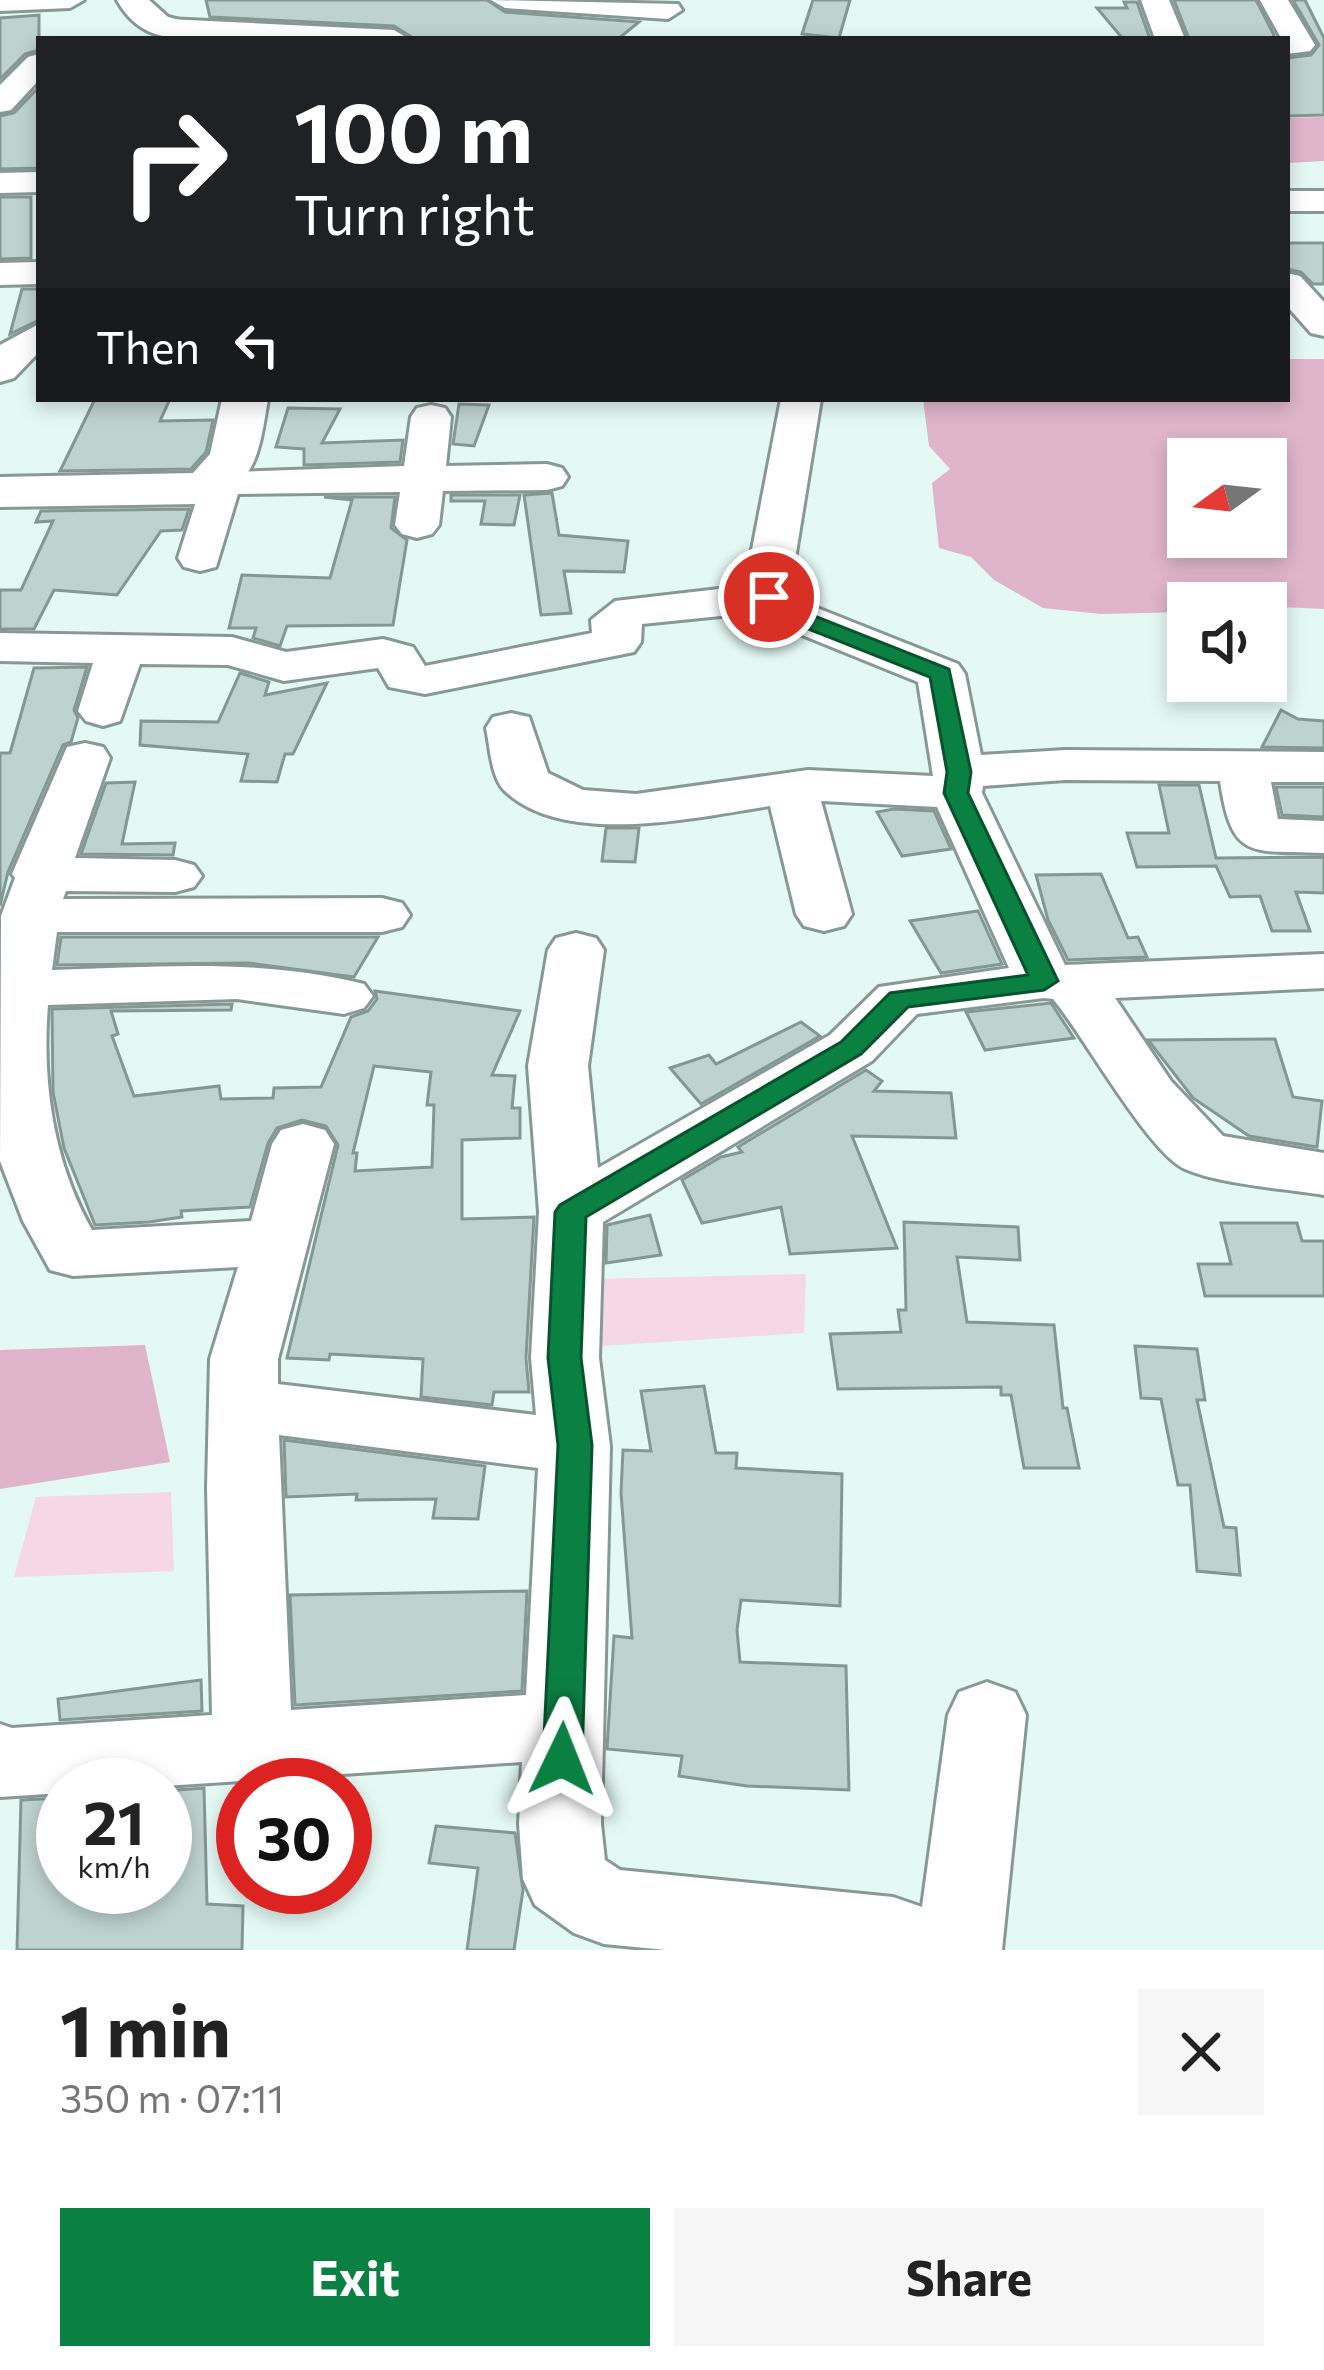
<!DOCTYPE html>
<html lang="en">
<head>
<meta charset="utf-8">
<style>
  body { margin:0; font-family:Commissioner,sans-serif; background:#f6f6f6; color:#222; height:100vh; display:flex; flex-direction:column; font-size:45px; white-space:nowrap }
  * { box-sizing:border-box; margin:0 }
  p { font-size:39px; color:#767676 }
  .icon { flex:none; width:66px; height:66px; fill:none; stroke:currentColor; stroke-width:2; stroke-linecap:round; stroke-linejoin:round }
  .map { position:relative; height:1950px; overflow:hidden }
  .details { display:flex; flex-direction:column; background:#fff; flex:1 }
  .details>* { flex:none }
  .hud { position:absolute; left:36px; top:36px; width:1254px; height:366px; border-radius:0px; box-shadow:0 6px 18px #0003; background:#202124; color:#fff; overflow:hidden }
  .needle { width:78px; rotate:255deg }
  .fabs { position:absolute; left:1167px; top:438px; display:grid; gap:24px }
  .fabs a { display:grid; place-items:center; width:120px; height:120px; border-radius:0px; background:#fff; box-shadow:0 6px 18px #0003; font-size:60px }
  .speed { position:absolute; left:36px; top:1758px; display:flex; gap:24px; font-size:60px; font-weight:700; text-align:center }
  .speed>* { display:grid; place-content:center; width:156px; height:156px; border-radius:50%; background:#fff; box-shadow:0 6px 18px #0003; line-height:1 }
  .speed small { font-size:30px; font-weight:400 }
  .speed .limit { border:18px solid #d22; background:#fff; color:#111 }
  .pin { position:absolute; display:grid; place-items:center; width:102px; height:102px; color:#fff; margin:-51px; border:6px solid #fff; border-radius:50%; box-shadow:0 3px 12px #0007 }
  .me { position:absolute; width:132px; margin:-66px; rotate:2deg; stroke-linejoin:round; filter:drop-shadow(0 0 9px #0008) }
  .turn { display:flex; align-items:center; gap:42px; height:252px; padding:0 60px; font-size:54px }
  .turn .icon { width:156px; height:156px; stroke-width:2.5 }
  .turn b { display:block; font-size:84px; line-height:102px }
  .then { display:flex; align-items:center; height:114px; padding:0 60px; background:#0003; gap:24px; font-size:45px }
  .round { display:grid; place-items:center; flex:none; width:126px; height:126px; border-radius:0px; background:#f6f6f6 }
  .overview { display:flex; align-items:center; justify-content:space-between; height:204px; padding:0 60px }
  h1 { font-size:72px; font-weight:700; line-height:90px }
  .cta { display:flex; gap:24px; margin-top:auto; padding:24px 60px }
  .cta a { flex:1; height:138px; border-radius:0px; background:#0b8043; color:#fff; font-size:48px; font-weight:700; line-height:138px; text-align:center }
  .cta a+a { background:#f6f6f6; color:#222 }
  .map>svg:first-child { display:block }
</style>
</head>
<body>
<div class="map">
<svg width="1324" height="1950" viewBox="0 0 1324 1950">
  <rect width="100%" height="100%" fill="#e4f8f4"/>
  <!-- green -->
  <g fill="#f5d7e6">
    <path d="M 806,1274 L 804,1333 L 601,1346 L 593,1279 Z"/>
    <path d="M 171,1492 L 174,1571 L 14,1577 L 36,1497 Z"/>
  </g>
  <!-- water -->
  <g fill="#e0b5cc" fill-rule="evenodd">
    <path d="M 1324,117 L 1324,161 L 1287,163 L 1287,118 Z"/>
    <path d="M 1287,359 L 1324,359 L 1324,609 L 1188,603 L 1188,612 L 1101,614 L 1043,608 L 994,580 L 971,557 L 939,548 L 932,483 L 950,469 L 929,446 L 923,399 L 1287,399 ZM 1266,459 L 1266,537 L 1188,537 L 1188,459 Z"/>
    <path d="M 145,1345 L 170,1462 L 0,1489 L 0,1350 Z"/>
  </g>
  <!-- building -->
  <g fill="#bed2ce" stroke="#849793" stroke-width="3" fill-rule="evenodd">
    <path d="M 206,0 L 487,0 L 505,12 L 639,22 L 618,39 L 435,39 L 413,38 L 394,26 L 210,17 Z"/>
    <path d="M 813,0 L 850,0 L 839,38 L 802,34 Z"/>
    <path d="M 1174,0 L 1256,0 L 1274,35 L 1272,39 L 1189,39 Z"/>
    <path d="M 1293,0 L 1305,0 L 1324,38 L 1324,115 L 1287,116 L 1287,58 L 1311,55 L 1319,45 Z"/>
    <path d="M 1124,2 L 1137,2 L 1150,39 L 1123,39 L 1097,8 L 1127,8 Z"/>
    <path d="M 39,15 L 39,50 L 25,54 L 0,79 L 0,18 Z"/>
    <path d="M 39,87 L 39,168 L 0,169 L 0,116 L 14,113 Z"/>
    <path d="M 0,197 L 31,197 L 31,258 L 0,259 Z"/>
    <path d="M 1287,243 L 1324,243 L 1324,284 L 1313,284 L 1301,272 L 1287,269 Z"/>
    <path d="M 22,289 L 39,289 L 39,320 L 10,334 Z"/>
    <path d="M 95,399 L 170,399 L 160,421 L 213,420 L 206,452 L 191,469 L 60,471 Z"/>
    <path d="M 459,404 L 489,405 L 474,446 L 453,444 Z"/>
    <path d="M 288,408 L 340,409 L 322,443 L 403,440 L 400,462 L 304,465 L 304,449 L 276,447 Z"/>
    <path d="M 552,493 L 559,535 L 628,541 L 624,572 L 564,571 L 571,613 L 541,615 L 524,495 Z"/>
    <path d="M 451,495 L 520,495 L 514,525 L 481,524 L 485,501 L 451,501 Z"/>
    <path d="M 324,497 L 395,497 L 391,528 L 407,540 L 393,625 L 287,626 L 280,646 L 253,638 L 256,628 L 229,628 L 242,575 L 330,578 L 352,500 Z"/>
    <path d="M 189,509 L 182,530 L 161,531 L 117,595 L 54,590 L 34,629 L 0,629 L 0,590 L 21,590 L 53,521 L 36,522 L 41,511 Z"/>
    <path d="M 87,667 L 74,710 L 78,718 L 71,742 L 63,745 L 8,872 L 0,906 L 0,753 L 10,753 L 34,668 Z"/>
    <path d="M 240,673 L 269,682 L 265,695 L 327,683 L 293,754 L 285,754 L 277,782 L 241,781 L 248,754 L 140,745 L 141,721 L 218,722 Z"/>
    <path d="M 1281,710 L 1298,719 L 1324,721 L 1324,748 L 1262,747 Z"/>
    <path d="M 135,782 L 122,844 L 175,843 L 173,855 L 81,854 L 106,783 Z"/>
    <path d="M 1159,785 L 1199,785 L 1216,858 L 1324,857 L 1324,893 L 1296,892 L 1310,931 L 1272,931 L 1260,896 L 1230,897 L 1216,866 L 1137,867 L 1127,833 L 1169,833 Z"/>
    <path d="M 1276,787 L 1324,787 L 1324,817 L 1282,815 Z"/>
    <path d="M 894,809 L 934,811 L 951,849 L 902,856 L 877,812 Z"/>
    <path d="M 606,828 L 639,828 L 635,862 L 602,861 Z"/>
    <path d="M 1101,874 L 1128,938 L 1138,937 L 1147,957 L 1068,960 L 1048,920 L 1036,875 Z"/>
    <path d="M 978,911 L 1002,964 L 941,973 L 910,921 Z"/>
    <path d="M 61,937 L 378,937 L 354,977 L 248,963 L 57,965 Z"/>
    <path d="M 375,991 L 520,1011 L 492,1075 L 515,1076 L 512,1108 L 520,1108 L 520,1138 L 462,1140 L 462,1219 L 534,1217 L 526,1358 L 529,1392 L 494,1392 L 492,1405 L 421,1397 L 423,1359 L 330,1354 L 329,1360 L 287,1358 L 338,1145 L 326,1126 L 302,1120 L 277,1128 L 268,1143 L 250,1207 L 181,1211 L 182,1217 L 149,1222 L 95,1225 L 64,1148 L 53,1092 L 52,1009 L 232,1004 L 231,1010 L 111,1011 L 118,1034 L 112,1036 L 134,1096 L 219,1086 L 221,1099 L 273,1098 L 274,1088 L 321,1087 L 351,1017 L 368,1011 L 377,999 ZM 374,1066 L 431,1072 L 427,1105 L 434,1105 L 432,1167 L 355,1171 L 357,1153 L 353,1153 Z"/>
    <path d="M 1051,1003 L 1074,1038 L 985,1050 L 966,1012 Z"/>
    <path d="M 801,1022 L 820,1036 L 701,1104 L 670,1068 L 709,1055 L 716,1064 Z"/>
    <path d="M 1275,1039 L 1293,1097 L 1322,1101 L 1317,1147 L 1249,1136 L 1193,1098 L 1148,1040 Z"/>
    <path d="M 866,1070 L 882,1081 L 874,1091 L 951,1093 L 956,1138 L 852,1136 L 897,1248 L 790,1254 L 781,1207 L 702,1223 L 682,1180 L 721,1157 L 742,1152 L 738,1147 Z"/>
    <path d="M 650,1215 L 661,1255 L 606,1263 L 607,1225 Z"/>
    <path d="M 904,1222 L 1018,1227 L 1020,1260 L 957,1257 L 967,1322 L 1054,1325 L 1063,1408 L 1067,1408 L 1079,1468 L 1024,1468 L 1011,1395 L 1001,1395 L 1001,1387 L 838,1389 L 830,1334 L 901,1332 L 898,1310 L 906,1310 Z"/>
    <path d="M 1221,1223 L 1297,1223 L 1302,1241 L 1324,1241 L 1324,1296 L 1205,1296 L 1198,1264 L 1231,1264 Z"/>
    <path d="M 1135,1346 L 1197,1349 L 1205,1400 L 1197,1400 L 1224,1527 L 1236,1528 L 1240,1575 L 1197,1571 L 1190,1485 L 1178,1485 L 1161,1399 L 1141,1398 Z"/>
    <path d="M 704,1386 L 716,1453 L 737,1453 L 736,1468 L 842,1474 L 840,1606 L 741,1600 L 737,1630 L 740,1662 L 846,1666 L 849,1790 L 747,1786 L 679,1776 L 682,1756 L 607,1749 L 614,1636 L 632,1638 L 621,1493 L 623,1450 L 651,1451 L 641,1391 Z"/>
    <path d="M 284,1440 L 485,1466 L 478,1519 L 433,1518 L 436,1499 L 356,1500 L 357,1494 L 286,1497 Z"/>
    <path d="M 527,1591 L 522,1691 L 295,1705 L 290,1595 Z"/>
    <path d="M 201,1680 L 202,1711 L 60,1720 L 58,1699 Z"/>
    <path d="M 204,1788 L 207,1904 L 243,1906 L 242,1950 L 17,1950 L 21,1800 L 63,1798 L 63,1887 L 171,1887 L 177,1790 Z"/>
    <path d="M 436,1826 L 515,1833 L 523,1890 L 514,1950 L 467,1950 L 478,1868 L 429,1863 Z"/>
  </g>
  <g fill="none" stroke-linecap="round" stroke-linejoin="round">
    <defs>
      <g id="minor">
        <path d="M 0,0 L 84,0 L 70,8 L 0,11 Z"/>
        <path d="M 491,0 L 678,4 L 682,10 L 668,19 L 505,8 Z"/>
        <path d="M 1141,0 L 1169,0 L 1185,39 L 1155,39 Z"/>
        <path d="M 1260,0 L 1288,0 L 1315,45 L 1310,51 L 1287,54 L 1287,39 L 1276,39 L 1281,38 Z"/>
        <path d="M 167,19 L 394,30 L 409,39 L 214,39 L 157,34 L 152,28 Z"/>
        <path d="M 39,54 L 39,80 L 11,110 L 0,112 L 0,85 L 28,57 Z"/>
        <path d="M 39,172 L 39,192 L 0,193 L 0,173 Z"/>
        <rect x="1287" y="191" width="37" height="20"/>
        <path d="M 39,262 L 39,284 L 0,285 L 0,263 Z"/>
        <path d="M 1287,273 L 1300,276 L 1324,302 L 1324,336 L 1311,333 L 1287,306 Z"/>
        <path d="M 39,324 L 39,352 L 14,378 L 0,382 L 0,345 Z"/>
        <path d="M 781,399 L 821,399 L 790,590 L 807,604 L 958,664 L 965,674 L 981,755 L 1065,750 L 1324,752 L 1324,782 L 1271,782 L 1278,819 L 1324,821 L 1324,853 C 1251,850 1232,862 1220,781 L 1065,780 L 983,786 L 982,793 L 1065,965 L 1324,954 L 1324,988 L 1115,998 L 1171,1081 L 1223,1136 L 1324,1153 L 1324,1195 C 1283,1188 1222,1185 1185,1169 C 1148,1152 1084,1036 1053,999 L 1044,998 L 917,1014 L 872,1061 L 603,1222 L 599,1358 L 610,1446 L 601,1824 L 605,1860 L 620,1870 L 893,1897 L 922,1907 L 948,1715 L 959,1692 L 987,1682 L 1015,1692 L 1026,1715 L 1002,1950 L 666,1950 L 604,1944 L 574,1933 L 535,1905 L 523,1879 L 519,1824 L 522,1762 L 165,1786 L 63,1785 L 63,1793 L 0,1797 L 0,1724 L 12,1728 L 212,1715 L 207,1488 L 210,1359 L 238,1267 L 73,1276 L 50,1270 L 23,1221 L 0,1161 L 1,916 L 15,878 L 12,874 L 67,747 L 85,743 L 103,747 L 110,758 L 75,858 L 175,860 L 194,865 L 202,876 L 194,887 L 175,892 L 66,891 L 63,899 L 382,898 L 402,903 L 410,915 L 402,927 L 382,932 L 57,932 L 52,970 C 156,967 262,958 364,984 L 373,996 L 364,1008 L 344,1014 L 237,999 L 48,1005 C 42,1083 53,1161 92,1230 L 251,1221 L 272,1144 L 281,1130 L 303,1124 L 325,1130 L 334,1144 L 278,1359 L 278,1384 L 536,1415 L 531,1358 L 539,1212 L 528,1066 L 548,950 L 556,938 L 576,933 L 596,938 L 604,950 L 588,1066 L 598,1168 L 830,1035 L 879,987 L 1009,968 L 937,807 L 821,801 L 852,914 L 844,926 L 824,931 L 804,926 L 796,914 L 770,806 C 697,817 565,848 505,791 C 491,778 490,746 486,728 L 493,717 L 511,713 L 529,717 L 548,773 L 583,790 L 636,794 L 808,770 L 933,776 L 918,682 L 775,624 L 760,612 L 642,624 L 641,642 L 634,652 L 425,694 L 389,687 L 378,668 L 284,681 L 228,665 L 140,664 L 120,721 L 103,726 L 86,721 L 78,711 L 93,663 L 0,661 L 0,633 L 232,637 L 286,652 L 383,639 L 413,647 L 425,666 L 592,633 L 591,620 L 615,601 L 745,586 ZM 279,1435 L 538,1468 L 526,1695 L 291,1710 Z"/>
        <path d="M 431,405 L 445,408 L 451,417 L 446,466 L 547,464 L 562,468 L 568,477 L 562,486 L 547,490 L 443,491 L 439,525 L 432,534 L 417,538 L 402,534 L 395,525 L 400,492 L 238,494 L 216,567 L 200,571 L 184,567 L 178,558 L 205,473 L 404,466 L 411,417 L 417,408 Z"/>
      </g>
      <g id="major">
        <path d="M 117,0 L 149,0 L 168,17 L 225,32 L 230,39 C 184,39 142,46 117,0 Z"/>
        <path d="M 222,399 L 268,399 C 259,452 257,489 197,504 L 0,507 L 0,477 L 193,473 L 210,454 Z"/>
      </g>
    </defs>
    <!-- minor casing -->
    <use href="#minor" stroke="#879995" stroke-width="6"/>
    <!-- major casing -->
    <use href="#major" stroke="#879995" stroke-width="6"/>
    <!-- minor -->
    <use href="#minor" fill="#fff" fill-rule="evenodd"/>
    <!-- major -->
    <use href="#major" fill="#fff" fill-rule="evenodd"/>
  </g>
  <!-- route -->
  <path fill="#0b8043" stroke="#07532c" stroke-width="3" d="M 769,591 L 799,610 L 949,669 L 971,772 L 968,793 L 1058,981 L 1044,990 L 908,1007 L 861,1054 L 586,1217 L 581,1358 L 592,1445 L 582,1759 L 576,1770 L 562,1775 L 549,1770 L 543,1759 L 558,1445 L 548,1358 L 555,1212 L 560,1205 L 841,1042 L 890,993 L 1028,975 L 944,793 L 947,772 L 930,677 L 783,619 L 758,597 Z"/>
</svg>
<div class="fabs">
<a><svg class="needle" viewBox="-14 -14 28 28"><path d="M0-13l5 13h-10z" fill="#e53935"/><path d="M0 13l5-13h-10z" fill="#767676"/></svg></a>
<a><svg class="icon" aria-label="sound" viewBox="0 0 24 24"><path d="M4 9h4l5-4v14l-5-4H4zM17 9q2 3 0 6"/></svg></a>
</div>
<div class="speed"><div>21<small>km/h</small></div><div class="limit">30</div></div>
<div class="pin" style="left:769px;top:597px;background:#d93025"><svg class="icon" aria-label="arrive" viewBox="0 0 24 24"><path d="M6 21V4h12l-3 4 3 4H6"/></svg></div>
<svg class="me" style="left:562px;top:1759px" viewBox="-20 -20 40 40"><path d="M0-17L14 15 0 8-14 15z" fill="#0b8043" stroke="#fff" stroke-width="4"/></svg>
<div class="hud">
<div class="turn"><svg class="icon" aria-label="right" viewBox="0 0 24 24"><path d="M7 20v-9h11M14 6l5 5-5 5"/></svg><div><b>100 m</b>Turn right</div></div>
<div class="then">Then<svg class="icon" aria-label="left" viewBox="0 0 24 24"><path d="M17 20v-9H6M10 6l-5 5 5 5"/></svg></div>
</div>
</div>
<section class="details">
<div class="overview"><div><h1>1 min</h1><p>350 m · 07:11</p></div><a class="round"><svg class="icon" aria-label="close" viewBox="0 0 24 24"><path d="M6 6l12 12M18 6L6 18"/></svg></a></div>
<div class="cta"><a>Exit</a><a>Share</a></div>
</section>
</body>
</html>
